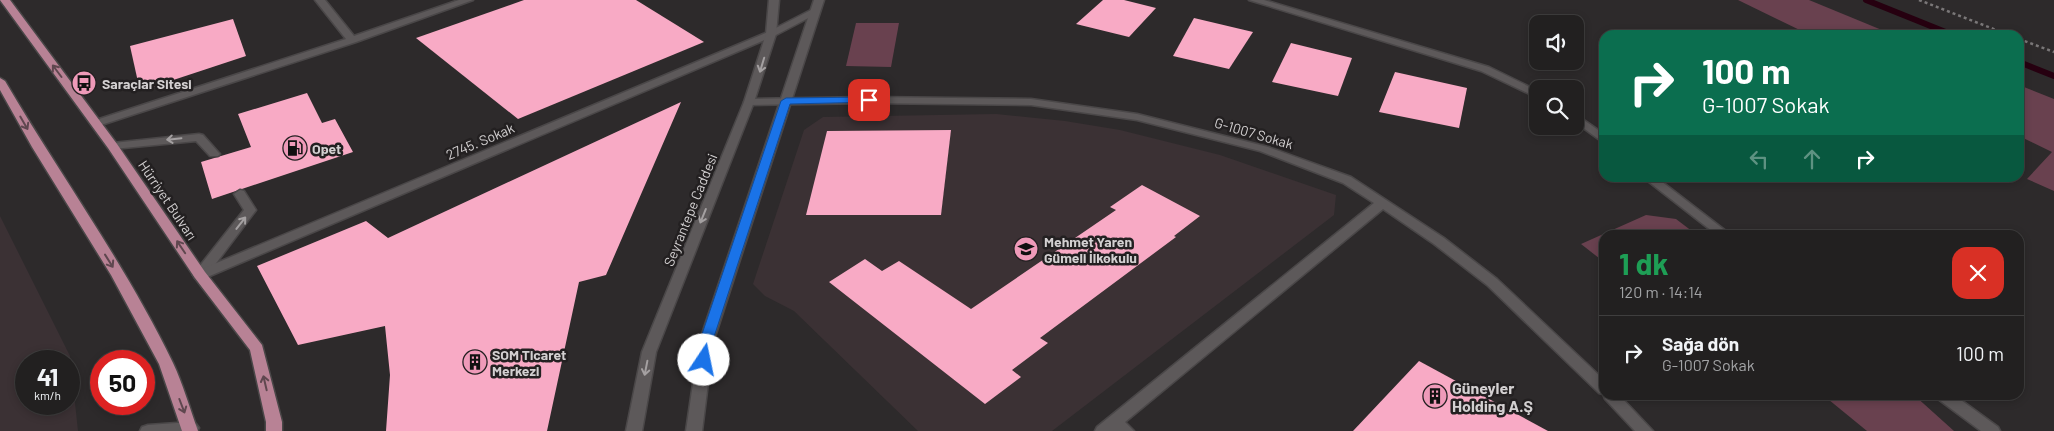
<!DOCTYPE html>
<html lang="tr">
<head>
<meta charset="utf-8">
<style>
  body { margin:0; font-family:Barlow,sans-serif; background:#2a2829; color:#f1f3f6; height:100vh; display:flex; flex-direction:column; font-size:19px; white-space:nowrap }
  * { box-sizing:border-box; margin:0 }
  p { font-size:16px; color:#a2a3a5 }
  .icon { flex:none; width:28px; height:28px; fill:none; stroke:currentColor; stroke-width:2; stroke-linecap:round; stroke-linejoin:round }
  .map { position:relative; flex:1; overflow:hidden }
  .sheet { position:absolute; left:1599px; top:230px; width:425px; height:170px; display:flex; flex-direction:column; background:#222020; border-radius:15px; box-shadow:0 2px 8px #0003,0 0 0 1px #3f3e3e }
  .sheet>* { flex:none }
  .guide { position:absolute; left:1599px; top:30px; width:425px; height:152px; border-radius:15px; box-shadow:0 2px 8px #0003,0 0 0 1px #3f3e3e; background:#0b6e4f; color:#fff; overflow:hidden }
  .fabs { position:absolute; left:1529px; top:15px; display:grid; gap:10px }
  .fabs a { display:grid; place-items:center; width:55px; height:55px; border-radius:10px; background:#222020; box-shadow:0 2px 8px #0003,0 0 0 1px #3f3e3e; font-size:25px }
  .speed { position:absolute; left:15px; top:350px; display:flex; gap:10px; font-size:25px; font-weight:700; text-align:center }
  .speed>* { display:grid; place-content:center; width:65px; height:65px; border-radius:50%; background:#222020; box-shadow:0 2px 8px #0003,0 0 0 1px #3f3e3e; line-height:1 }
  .speed small { font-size:12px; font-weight:400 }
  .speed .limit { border:8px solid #d22; background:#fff; color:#111 }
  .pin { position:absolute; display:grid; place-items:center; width:42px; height:42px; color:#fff; margin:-21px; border-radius:10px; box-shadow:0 2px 8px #0006 }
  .me { position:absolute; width:55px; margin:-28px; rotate:11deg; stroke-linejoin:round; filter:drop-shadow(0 0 4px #0008) }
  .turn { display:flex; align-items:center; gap:18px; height:105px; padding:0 20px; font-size:22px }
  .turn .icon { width:65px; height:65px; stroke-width:2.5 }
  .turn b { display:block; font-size:35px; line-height:42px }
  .lanes { display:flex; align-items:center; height:48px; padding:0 20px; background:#0003; justify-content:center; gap:25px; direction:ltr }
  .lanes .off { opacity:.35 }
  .round { display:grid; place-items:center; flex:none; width:52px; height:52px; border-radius:15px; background:#2a2829 }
  .summary { display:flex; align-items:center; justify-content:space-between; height:85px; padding:0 20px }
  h1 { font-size:30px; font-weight:700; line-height:38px; color:#1e9e55 }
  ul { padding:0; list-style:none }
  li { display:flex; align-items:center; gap:15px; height:75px; padding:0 20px; border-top:1px solid #3f3e3e }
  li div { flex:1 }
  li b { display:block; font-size:19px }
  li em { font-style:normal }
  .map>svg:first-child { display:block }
</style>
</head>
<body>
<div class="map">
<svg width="2054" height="431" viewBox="0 0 2054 431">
  <rect width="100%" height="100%" fill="#2d2a2b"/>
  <!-- built -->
  <g fill="#3b3134" fill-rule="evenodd">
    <path d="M 996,114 L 1065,121 L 1120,130 L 1220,155 L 1336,195 L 1334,215 L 1052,431 L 918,431 L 794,311 L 765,296 L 753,284 L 804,130 L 823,117 Z"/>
    <path d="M 0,216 L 70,356 L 78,431 L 0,431 ZM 26,361 L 69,361 L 69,404 L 26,404 Z"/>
  </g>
  <!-- green -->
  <g fill="#69414f">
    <path d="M 1738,0 L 1809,0 L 1894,35 L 1810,35 Z"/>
    <path d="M 856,23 L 899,23 L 891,67 L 846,66 Z"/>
    <path d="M 2019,85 L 2054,99 L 2054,191 L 2027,179 L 2052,152 L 2019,136 Z"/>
    <path d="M 1646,215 L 1676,219 L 1697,235 L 1604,235 L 1604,262 L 1581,244 Z"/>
    <path d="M 1823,395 L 1914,395 L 1954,431 L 1867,431 Z"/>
  </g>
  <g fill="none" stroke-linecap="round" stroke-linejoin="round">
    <!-- stream -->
    <g stroke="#260010" stroke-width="6">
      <path d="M 1866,0 L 1953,35"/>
      <path d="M 2019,62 L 2054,76"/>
    </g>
  </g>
  <!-- building -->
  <g fill="#f8aac5">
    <path d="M 524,0 L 636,0 L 704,42 L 518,119 L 416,38 Z"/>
    <path d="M 1103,0 L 1124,0 L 1156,8 L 1129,37 L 1076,24 Z"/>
    <path d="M 1194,18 L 1253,32 L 1229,69 L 1173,56 Z"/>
    <path d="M 233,19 L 246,56 L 140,91 L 130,46 Z"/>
    <path d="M 1291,43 L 1352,58 L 1338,96 L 1272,82 Z"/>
    <path d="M 1395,72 L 1467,88 L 1459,128 L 1379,112 Z"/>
    <path d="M 307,93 L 322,123 L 335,119 L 353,152 L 212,199 L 201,162 L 251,147 L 238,114 Z"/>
    <path d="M 681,102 L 606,275 L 579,282 L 547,431 L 386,431 L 390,375 L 385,326 L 298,345 L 257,266 L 366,221 L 388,238 Z"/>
    <path d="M 951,130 L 941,215 L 806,215 L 827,131 Z"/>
    <path d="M 1142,185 L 1200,216 L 1174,236 L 1176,237 L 1040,338 L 1048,343 L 1012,370 L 1021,377 L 985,404 L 829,282 L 865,259 L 882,271 L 899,261 L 971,309 L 1116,210 L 1110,207 Z"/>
    <path d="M 1419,361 L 1548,431 L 1353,431 Z"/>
  </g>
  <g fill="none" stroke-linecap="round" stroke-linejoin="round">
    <defs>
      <g id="lane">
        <path d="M 1249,0 L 1264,0 L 1489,67 L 1538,91 L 1538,98 L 1481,71 Z"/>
        <path d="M 1575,114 L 1604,134 L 1604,143 L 1575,122 Z"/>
        <path d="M 199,134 L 203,135 L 218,152 L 220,154 L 218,156 L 210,156 L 196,141 L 113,149 L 107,146 L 113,143 Z"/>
        <path d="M 1644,178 L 1657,178 L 1731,235 L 1717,235 Z"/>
        <path d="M 240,190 L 244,191 L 256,210 L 205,278 L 195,278 L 193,275 L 195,272 L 244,210 L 234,194 Z"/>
        <path d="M 1935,395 L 1954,395 L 1998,427 L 2000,431 L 1981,431 L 1938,399 Z"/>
        <path d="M 191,422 L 196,424 L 199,428 L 197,431 L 140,431 L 142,427 L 148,425 Z"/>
      </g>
      <g id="street">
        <path d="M 315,0 L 325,0 L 354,36 L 459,0 L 473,0 L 356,42 L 101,125 L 93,125 L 91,123 L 93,121 L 346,39 Z"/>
        <path d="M 813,9 L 818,12 L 816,14 L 774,36 L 205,278 L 195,278 L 193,275 L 195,272 L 768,32 Z"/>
        <path d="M 869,97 L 1031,99 L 1137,114 L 1268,147 L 1351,177 L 1444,238 L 1497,279 L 1604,380 L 1604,395 L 1619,395 L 1653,431 L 1635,431 L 1605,399 L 1603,394 L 1599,393 L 1487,285 L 1434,244 L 1383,209 L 1125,422 L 1134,431 L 1095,431 L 1097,427 L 1374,203 L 1343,183 L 1260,151 L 1137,120 L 1031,105 L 869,103 L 749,105 L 744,102 L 749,99 Z"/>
      </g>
      <g id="secondary">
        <path d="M 769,0 L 779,0 L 776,34 L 754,102 L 656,352 L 642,431 L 626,431 L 642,352 L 744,102 L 766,34 Z"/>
        <path d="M 814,0 L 824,0 L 713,343 L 702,431 L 686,431 L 699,343 Z"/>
      </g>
      <g id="primary">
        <path d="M 0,0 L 10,0 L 117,144 L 205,272 L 262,345 L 282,422 L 282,431 L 266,431 L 266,422 L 250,350 L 195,278 L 108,148 Z"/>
        <path d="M 0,78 L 5,81 C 60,175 126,265 173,363 C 183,384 190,409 198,431 L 182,431 L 159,364 L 111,275 L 32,147 L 0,90 Z"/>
      </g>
    </defs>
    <!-- lane casing -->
    <use href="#lane" stroke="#4a4748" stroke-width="3"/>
    <!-- street casing -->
    <use href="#street" stroke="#4a4748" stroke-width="3"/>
    <!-- secondary casing -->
    <use href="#secondary" stroke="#4a4748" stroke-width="3"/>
    <!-- primary casing -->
    <use href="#primary" stroke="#4a4748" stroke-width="3"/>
    <!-- path -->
    <g stroke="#7a7778" stroke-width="2.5" stroke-dasharray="3 3" stroke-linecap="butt">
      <path d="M 1919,0 L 2009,35"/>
      <path d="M 2019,39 L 2054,52"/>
    </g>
    <!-- lane -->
    <use href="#lane" fill="#5d595a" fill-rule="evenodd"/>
    <!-- street -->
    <use href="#street" fill="#5d595a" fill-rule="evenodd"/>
    <!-- secondary -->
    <use href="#secondary" fill="#5d595a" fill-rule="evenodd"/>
    <!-- primary -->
    <use href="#primary" fill="#b88295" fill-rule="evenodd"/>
  </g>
  <!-- one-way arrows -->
  <defs><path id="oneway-shaft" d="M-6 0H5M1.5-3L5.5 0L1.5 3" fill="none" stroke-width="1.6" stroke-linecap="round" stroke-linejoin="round" transform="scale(1.25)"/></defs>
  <g stroke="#a4a0a1">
    <use href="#oneway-shaft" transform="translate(762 65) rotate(107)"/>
    <use href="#oneway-shaft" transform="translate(174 139) rotate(174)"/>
    <use href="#oneway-shaft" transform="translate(703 216) rotate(112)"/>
    <use href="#oneway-shaft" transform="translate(241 223) rotate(-52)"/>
    <use href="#oneway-shaft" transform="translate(646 368) rotate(101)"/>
  </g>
  <g stroke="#5f474f">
    <use href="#oneway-shaft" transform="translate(57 71) rotate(-127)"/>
    <use href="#oneway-shaft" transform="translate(24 123) rotate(60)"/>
    <use href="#oneway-shaft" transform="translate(181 247) rotate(-124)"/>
    <use href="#oneway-shaft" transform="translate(109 261) rotate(58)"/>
    <use href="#oneway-shaft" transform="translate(265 383) rotate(-103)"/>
    <use href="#oneway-shaft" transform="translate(182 406) rotate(69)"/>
  </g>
  <!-- route -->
  <path fill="#1a73e8" stroke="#114b97" d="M 869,97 L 874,100 L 873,102 L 790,104 L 712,343 L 710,360 L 704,365 L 699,364 L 697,360 L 699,343 L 781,101 L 786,98 Z"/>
  <!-- icons -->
  <defs>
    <symbol id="bus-disc" viewBox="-11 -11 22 22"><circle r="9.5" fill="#ef9ab9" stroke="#232021"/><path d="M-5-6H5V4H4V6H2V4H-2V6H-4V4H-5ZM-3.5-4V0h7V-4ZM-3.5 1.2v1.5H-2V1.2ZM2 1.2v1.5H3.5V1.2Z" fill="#111"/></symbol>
    <symbol id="fuel-disc" viewBox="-11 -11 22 22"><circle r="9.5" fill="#ef9ab9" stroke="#232021"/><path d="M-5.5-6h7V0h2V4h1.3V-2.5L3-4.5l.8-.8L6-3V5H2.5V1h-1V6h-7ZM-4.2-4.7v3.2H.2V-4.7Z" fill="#111"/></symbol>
    <symbol id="school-disc" viewBox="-11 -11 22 22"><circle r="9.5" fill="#ef9ab9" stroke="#232021"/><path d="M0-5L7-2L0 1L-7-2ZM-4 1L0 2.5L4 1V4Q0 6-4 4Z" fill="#111"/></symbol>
    <symbol id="building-disc" viewBox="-11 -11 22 22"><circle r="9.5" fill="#ef9ab9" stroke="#232021"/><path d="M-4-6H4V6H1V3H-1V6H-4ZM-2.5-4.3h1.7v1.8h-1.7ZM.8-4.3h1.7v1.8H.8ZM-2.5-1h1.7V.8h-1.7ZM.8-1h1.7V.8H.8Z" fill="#111"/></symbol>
  </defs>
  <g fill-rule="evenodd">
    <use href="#bus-disc" x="70" y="69" width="28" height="28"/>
    <use href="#fuel-disc" x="281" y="134" width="28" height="28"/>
    <use href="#school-disc" x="1012" y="235" width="28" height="28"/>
    <use href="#building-disc" x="461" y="348" width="28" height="28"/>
    <use href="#building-disc" x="1421" y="382" width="28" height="28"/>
  </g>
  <g text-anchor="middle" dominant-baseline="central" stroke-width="5" stroke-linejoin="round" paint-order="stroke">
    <!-- poi labels -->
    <g font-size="14" font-weight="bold" fill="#d3d0d1" stroke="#232021" text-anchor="start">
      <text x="102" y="83">Saraçlar Sitesi</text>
      <text x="312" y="148">Opet</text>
      <text x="1044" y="241">Mehmet Yaren<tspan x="1044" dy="16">Gümeli İlkokulu</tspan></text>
      <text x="492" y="354">SOM Ticaret<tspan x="492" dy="16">Merkezi</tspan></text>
    </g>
    <!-- street labels -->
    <g font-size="14" fill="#d3d0d1" stroke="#232021">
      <text transform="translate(1254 133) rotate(16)">G-1007 Sokak</text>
      <text transform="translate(480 141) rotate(-23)">2745. Sokak</text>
      <text transform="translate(168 200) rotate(56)">Hürriyet Bulvarı</text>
      <text transform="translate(690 210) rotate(-68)">Seyrantepe Caddesi</text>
    </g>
    <!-- near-poi labels -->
    <g font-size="16" font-weight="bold" fill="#d3d0d1" stroke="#232021" text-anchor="start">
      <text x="1452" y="387">Güneyler<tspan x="1452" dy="18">Holding A.Ş</tspan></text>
    </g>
  </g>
</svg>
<div class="fabs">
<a><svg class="icon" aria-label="sound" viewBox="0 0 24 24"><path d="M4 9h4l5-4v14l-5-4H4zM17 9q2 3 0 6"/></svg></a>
<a><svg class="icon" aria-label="search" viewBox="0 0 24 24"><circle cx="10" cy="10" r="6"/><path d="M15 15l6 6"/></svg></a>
</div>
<div class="speed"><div>41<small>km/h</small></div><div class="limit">50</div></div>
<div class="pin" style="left:869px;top:100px;background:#d93025"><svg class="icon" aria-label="arrive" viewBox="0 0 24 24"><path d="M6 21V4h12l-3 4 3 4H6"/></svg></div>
<svg class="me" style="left:704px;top:360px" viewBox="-20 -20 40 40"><circle r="19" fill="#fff"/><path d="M0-13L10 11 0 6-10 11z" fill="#1a73e8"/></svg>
<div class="guide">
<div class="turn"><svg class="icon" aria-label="right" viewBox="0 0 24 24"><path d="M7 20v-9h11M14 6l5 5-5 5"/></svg><div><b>100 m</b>G-1007 Sokak</div></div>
<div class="lanes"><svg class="icon off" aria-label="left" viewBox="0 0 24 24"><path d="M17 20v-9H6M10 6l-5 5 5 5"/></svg><svg class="icon off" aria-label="ahead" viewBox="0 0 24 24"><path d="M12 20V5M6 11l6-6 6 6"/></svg><svg class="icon" aria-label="right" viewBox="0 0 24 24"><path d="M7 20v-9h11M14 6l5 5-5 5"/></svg></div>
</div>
<section class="sheet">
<div class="summary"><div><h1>1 dk</h1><p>120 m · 14:14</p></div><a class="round" style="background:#d93025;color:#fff"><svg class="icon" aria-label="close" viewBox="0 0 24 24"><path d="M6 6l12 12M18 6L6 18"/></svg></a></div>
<ul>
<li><svg class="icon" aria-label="right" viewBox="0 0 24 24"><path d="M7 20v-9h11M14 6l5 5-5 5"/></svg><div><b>Sağa dön</b><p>G-1007 Sokak</p></div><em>100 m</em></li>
</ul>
</section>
</div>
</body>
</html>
